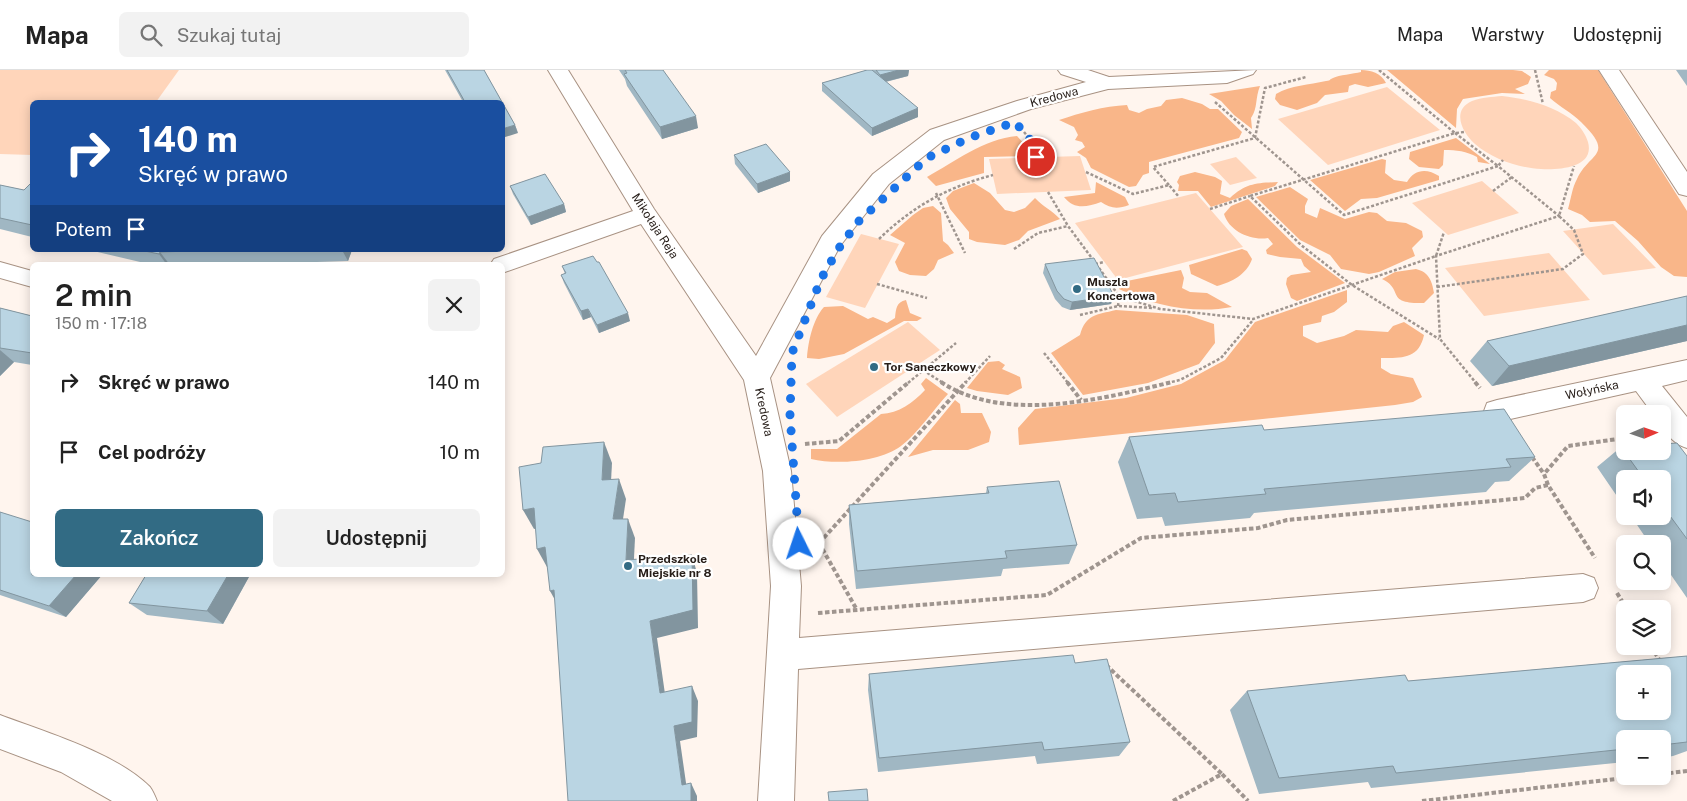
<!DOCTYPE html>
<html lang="pl">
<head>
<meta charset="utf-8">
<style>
  body { margin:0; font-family:"Public Sans",sans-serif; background:#f2f2f2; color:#222; height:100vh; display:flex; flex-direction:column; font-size:19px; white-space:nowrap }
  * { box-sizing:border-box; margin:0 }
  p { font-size:16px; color:#767676 }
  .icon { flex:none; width:28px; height:28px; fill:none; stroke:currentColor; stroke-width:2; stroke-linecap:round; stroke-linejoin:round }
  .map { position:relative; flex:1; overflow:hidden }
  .panel { position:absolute; left:30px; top:192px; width:475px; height:315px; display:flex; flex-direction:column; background:#fff; border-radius:8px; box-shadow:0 2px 12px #0003 }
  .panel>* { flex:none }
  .top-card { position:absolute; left:30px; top:30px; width:475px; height:152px; border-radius:8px; box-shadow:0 2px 12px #0003; background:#1a4fa0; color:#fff; overflow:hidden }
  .needle { width:32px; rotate:88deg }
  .buttons { position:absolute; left:1616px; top:335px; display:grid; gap:10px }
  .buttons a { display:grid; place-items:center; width:55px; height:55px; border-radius:8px; background:#fff; box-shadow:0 2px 12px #0003; font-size:25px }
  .pin { position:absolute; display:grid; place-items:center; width:42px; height:42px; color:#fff; margin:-21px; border:2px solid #fff; border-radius:50%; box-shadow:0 1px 5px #0007 }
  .me { position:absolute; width:55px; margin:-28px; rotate:356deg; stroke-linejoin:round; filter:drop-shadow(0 0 4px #0008) }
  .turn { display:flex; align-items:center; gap:18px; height:105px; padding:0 25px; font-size:22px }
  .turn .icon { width:65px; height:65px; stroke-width:2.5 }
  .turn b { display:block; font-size:35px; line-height:42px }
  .then { display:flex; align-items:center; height:48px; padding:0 25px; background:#0003; gap:10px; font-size:19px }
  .round { display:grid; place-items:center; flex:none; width:52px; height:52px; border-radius:8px; background:#f2f2f2 }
  .summary { display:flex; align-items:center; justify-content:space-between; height:85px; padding:0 25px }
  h1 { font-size:30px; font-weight:600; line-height:38px }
  .action { display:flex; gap:10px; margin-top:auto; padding:10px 25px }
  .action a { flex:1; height:58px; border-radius:8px; background:#326b84; color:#fff; font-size:20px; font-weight:600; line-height:58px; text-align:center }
  .action a+a { background:#f2f2f2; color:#222 }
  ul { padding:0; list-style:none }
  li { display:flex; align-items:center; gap:15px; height:70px; padding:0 25px }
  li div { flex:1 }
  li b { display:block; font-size:19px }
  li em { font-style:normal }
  header { display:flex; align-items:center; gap:30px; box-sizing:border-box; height:70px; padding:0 25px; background:#fff; border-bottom:1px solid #e0e0e0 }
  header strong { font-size:24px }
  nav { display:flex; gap:28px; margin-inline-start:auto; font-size:18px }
  .search { width:350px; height:45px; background:#f2f2f2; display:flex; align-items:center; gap:12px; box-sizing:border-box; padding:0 18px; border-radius:8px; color:#767676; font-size:19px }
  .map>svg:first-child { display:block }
</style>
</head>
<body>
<header>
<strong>Mapa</strong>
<div class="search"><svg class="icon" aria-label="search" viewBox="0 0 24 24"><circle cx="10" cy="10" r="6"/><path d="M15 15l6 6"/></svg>Szukaj tutaj</div>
<nav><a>Mapa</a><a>Warstwy</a><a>Udostępnij</a></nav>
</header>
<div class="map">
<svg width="1687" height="731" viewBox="0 0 1687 731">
  <rect width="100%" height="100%" fill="#fff5ee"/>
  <!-- green -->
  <g fill="#ffd5ba">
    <path d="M 0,0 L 179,0 L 156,32 L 32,32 L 32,85 L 0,84 Z"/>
    <path d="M 1387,17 L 1440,60 L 1328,95 L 1278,49 Z"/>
    <path d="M 1502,26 C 1529,29 1555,36 1576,53 C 1581,58 1586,65 1588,72 C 1595,98 1559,100 1541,99 C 1519,98 1492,89 1475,74 C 1462,63 1451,40 1472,31 C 1482,27 1492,27 1502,26 Z"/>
    <path d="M 1080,86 L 1091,120 L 997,124 L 989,89 Z"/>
    <path d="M 1236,87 L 1257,108 L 1230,115 L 1210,94 Z"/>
    <path d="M 1482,111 L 1519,143 L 1448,165 L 1412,133 Z"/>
    <path d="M 1196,123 L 1243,177 L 1118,210 L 1075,153 Z"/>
    <path d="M 1613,154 L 1656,198 L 1603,205 L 1563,161 Z"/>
    <path d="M 861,164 L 899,174 L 865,238 L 826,227 Z"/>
    <path d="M 1549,183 L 1590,230 L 1484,246 L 1445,198 Z"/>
    <path d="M 908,252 L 940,280 L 837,347 L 806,314 Z"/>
  </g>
  <!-- forest -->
  <g fill="#f9b689">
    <path d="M 1361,0 C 1371,0 1381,3 1386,13 L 1368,17 L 1355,14 L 1349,16 L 1348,22 L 1325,25 L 1317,33 L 1297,40 L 1280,35 L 1275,29 L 1276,24 C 1291,15 1309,15 1326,11 C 1332,10 1328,10 1333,8 C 1339,5 1353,4 1361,2 Z"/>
    <path d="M 1387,0 L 1513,0 L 1522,1 L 1531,7 L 1528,14 L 1515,19 L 1525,24 L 1502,23 L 1463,29 L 1457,39 L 1456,58 Z"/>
    <path d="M 1549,0 L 1598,0 L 1687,141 L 1687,207 L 1674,206 L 1661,197 L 1638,171 L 1615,151 L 1590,152 L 1582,145 L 1568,139 C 1571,129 1572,118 1577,109 C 1589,82 1616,86 1581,52 C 1572,43 1560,37 1550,28 L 1551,22 L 1556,20 L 1557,13 L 1554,9 L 1544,5 Z"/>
    <path d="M 1260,16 C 1255,28 1258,38 1251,48 L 1252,59 L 1234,45 L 1221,31 L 1209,24 Z"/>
    <path d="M 1182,28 L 1202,34 L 1210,39 L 1218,39 L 1242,62 L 1239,68 L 1149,92 L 1149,103 L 1143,105 L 1136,116 L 1129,117 L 1091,98 L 1086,88 L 1077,82 L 1085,77 L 1082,72 L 1075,70 L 1078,65 L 1074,57 L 1059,50 C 1080,43 1104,36 1127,35 L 1129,40 L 1139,43 L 1147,39 L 1161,36 L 1166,30 Z"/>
    <path d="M 1017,66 L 1028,78 L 1027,86 L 984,87 L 984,103 L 936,116 L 927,107 C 954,92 984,69 1017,66 Z"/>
    <path d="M 1456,68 L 1490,94 L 1478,92 L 1477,87 C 1466,81 1457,80 1444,80 L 1443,95 L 1439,99 L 1419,97 L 1409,89 L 1410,82 Z"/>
    <path d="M 1382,89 L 1386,90 L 1385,103 L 1394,110 L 1407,112 C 1414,99 1427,98 1439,106 L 1439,110 L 1377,128 L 1361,129 L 1345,141 L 1310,110 Z"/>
    <path d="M 1195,102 L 1215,107 L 1222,111 L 1220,124 L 1230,128 C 1246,113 1257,113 1278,112 L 1275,116 L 1211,137 L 1198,121 L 1178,121 L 1179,115 L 1177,112 L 1180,106 Z"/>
    <path d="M 1096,112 L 1125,127 L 1129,135 C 1118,139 1111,139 1101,132 C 1087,137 1074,140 1064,127 L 1095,123 Z"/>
    <path d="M 974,113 L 990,123 L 1005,140 L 1014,142 L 1025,138 L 1035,128 C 1043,137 1052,140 1060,149 L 1028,161 L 1019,170 L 1005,175 L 977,172 L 969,169 L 969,162 L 950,139 L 946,128 L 953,121 Z"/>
    <path d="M 1290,117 L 1308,129 L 1305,136 L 1305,143 L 1317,148 L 1320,138 L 1345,149 L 1369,142 L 1377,143 L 1387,151 L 1406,153 L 1422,161 L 1423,167 L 1412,178 L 1415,186 L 1379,202 L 1369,204 L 1341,199 L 1330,185 L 1300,170 L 1256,127 Z"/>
    <path d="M 1248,129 L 1297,177 L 1345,213 L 1297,231 L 1291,228 L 1286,214 L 1287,208 L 1291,205 L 1311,202 L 1304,196 L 1301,189 L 1280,187 L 1267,184 L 1266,180 L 1273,174 L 1268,168 C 1251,171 1229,161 1224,144 L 1231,136 Z"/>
    <path d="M 933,136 L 941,143 L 943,171 L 948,175 L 954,183 L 938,190 L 934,199 L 926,206 L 910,205 L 899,201 L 895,192 L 905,173 L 890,165 L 913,145 L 923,138 Z"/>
    <path d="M 1242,179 L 1247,181 L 1252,189 C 1247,204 1232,212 1217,216 L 1191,204 L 1189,195 Z"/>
    <path d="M 1416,199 C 1429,202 1432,211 1434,223 L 1424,233 C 1384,234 1405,220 1382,209 L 1395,202 Z"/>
    <path d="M 1181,200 L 1184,208 L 1182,218 L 1190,222 L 1207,223 L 1232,237 C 1196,244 1152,236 1119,219 L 1122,212 Z"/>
    <path d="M 1347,220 L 1347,232 L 1334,242 L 1322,246 L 1321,252 L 1303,256 L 1303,266 L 1317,273 L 1344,266 L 1356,260 L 1388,262 L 1393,256 L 1404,252 L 1424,265 C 1419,289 1402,288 1381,288 L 1381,298 L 1391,304 L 1413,308 L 1422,327 L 1413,332 L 1395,335 L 1019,375 L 1018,358 L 1035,339 L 1126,328 L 1181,314 L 1225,290 L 1255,252 Z"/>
    <path d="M 906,230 L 910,243 L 922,248 L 917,251 L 904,251 L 844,284 L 819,289 L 807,288 C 808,272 813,249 824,237 L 843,236 L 868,249 L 873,247 L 887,253 L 895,248 C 896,239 896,232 906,230 Z"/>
    <path d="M 1116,240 L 1187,245 L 1214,254 L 1215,273 L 1199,294 L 1148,313 L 1083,325 L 1051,283 L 1080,265 C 1086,244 1096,245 1116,240 Z"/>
    <path d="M 999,291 L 1005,295 L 1002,299 L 1020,307 L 1022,318 L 1008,325 L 977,321 L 967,318 L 988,292 Z"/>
    <path d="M 926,308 L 948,324 C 934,339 917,364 901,376 C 880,392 837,395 811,389 L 811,379 L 837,379 L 881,344 C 899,343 913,333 925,320 L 921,314 Z"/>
    <path d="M 955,330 L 960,334 L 961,343 L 982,343 L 991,362 L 989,372 L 968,380 L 933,380 L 908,387 Z"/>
  </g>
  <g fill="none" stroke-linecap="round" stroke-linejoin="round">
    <defs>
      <g id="minor">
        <path d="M 548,0 L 568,0 L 654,139 L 756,286 L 822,166 L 873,104 L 930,60 L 1017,31 L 1086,12 L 1061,4 L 1058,0 L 1088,0 L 1109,7 L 1256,0 L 1253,4 L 1227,13 L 1108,19 L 1031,39 L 944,70 L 889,114 L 840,176 L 770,308 L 791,401 L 801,516 L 799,568 L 1583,504 L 1594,508 L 1598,518 L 1594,528 L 1583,532 L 798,599 L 794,731 L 758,731 L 771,516 L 763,401 L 744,310 L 641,154 L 502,203 L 502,195 L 490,195 L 494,189 L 633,141 Z"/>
        <path d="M 1599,0 L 1619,0 L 1687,102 L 1687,126 L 1679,124 Z"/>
        <path d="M 0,192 L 32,201 L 32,217 L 0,208 Z"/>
        <path d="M 1687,290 L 1687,310 L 1662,316 L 1687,347 L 1687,378 C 1671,373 1662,360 1662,344 L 1653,344 L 1636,321 L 1497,352 L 1487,349 L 1484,341 L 1487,333 L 1497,330 Z"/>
        <path d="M 0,645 C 45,662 116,683 150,717 C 153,721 155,726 157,731 L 112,731 L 61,702 L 0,679 Z"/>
      </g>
    </defs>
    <!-- minor casing -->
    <use href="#minor" stroke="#a89283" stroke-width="2"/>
    <!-- path-far1 -->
    <g stroke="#9f958f" stroke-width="2.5" stroke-dasharray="3 2" stroke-linecap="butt">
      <path d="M 1379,0 L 1455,63 L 1250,126 L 1301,175 L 1352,215 L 1439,269"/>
      <path d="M 1535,0 L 1543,34"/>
      <path d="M 1215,32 L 1344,145 L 1498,96 L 1559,146 L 1436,186 L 1440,269 L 1476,313"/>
      <path d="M 1024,62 L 1033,73 L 1036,87"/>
      <path d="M 1455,63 L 1498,96 L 1503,90"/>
      <path d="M 1456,63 L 1464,62"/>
      <path d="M 1086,102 L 1133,124 L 1169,115 L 1179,127"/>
      <path d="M 1169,115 L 1153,97 L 1255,68 L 1265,18 L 1306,7"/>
      <path d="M 1493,121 L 1512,107"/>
      <path d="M 1048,122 L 1068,156 L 1094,191"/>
      <path d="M 936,123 L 965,183"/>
      <path d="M 1210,139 L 1250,126"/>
      <path d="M 879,169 C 913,136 948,117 993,105"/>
      <path d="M 1014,179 L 1038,163 L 1068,156"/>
      <path d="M 1095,194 L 1104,192"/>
      <path d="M 1099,198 L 1119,226 L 1160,239 L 1253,249 L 1436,186 L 1444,162"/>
      <path d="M 877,214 L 927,228"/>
      <path d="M 1437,217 L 1563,199 L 1583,184 L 1574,160 L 1559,146 L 1574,96"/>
      <path d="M 1118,236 L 1119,226"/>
      <path d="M 1080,245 L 1118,236 L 1154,238"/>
      <path d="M 1044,283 L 1068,313"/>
      <path d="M 923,300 L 943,313"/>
      <path d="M 908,313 L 956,273"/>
      <path d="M 965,313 L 990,286"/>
      <path d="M 1167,313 L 1180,310 L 1221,288 L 1253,250"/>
    </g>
    <!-- path -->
    <g stroke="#9f958f" stroke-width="4" stroke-dasharray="4.5 2.5" stroke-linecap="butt">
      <path d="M 941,312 C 1004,354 1103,329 1172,312"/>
      <path d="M 1067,312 L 1081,330"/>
      <path d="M 1475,312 L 1480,318"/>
      <path d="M 805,374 L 839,371 L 909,312"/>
      <path d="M 1532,387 L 1544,404"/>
      <path d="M 1548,415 L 1544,404 L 1568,376 L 1625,368"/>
      <path d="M 819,473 L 966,312"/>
      <path d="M 819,473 L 857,540"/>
      <path d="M 1617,523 L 1627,539"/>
      <path d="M 818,543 L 1047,525 L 1141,468 L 1258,458 L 1287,450 L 1525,428 L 1535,418 L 1548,415 L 1595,488"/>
      <path d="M 1651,576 L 1660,591"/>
      <path d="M 1106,595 L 1222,704"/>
      <path d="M 1662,704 L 1687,701"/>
      <path d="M 1173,731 L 1222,704 L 1248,731"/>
      <path d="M 1422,731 L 1642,706"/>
    </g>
    <!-- minor -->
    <use href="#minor" fill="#fff" fill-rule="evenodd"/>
  </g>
  <!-- wall -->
  <g fill="#a0b7c3">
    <path d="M 445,0 L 484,0 L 515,55 L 518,63 L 502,32 L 463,32 Z"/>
    <path d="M 619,0 L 663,0 L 698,58 L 662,69 L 627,16 L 625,9 Z"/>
    <path d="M 867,0 L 909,0 L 908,6 L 886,12 L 918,47 L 872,66 L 822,21 L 822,13 Z"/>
    <path d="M 1676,0 L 1687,0 L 1687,16 Z"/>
    <path d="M 734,85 L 790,111 L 758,123 L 735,94 Z"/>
    <path d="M 32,112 L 32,167 L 0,159 L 0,115 L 24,120 Z"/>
    <path d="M 510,116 L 564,134 L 566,142 L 531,155 L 513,124 Z"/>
    <path d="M 89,180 L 352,180 L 348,191 L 227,195 L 153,195 Z"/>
    <path d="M 1045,194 L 1114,226 L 1111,234 L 1070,240 L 1062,237 L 1055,229 L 1043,203 Z"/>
    <path d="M 562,196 L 630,251 L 599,263 L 591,247 L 583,250 L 564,213 L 561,205 L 565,204 Z"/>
    <path d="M 1687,226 L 1687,271 L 1492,316 L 1470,291 L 1487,271 Z"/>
    <path d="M 0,238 L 32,246 L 32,295 L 14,292 L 0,306 Z"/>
    <path d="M 1264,360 L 1535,387 L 1509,411 L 1495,412 L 1486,422 L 1254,443 L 1250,448 L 1165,456 L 1162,447 L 1137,449 L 1118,392 L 1129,367 Z"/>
    <path d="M 1621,377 L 1687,386 L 1687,528 L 1662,492 L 1662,474 L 1650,474 L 1631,446 L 1662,446 L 1662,409 L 1625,409 L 1625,438 L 1597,397 Z"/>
    <path d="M 987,417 L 1077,475 L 1069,494 L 1003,499 L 1001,506 L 856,519 L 849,454 L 849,435 L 986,423 Z"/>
    <path d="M 0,442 L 32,505 L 102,505 L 66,547 L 0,525 Z"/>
    <path d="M 146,505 L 250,505 L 223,554 L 147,545 L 129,533 Z"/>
    <path d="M 1687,586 L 1687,681 L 1673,686 L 1662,688 L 1662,669 L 1625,669 L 1625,692 L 1371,718 L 1368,712 L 1259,724 L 1230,640 L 1247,621 L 1408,611 Z"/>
    <path d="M 1075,593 L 1130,672 L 1119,686 L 1037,694 L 1035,686 L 878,702 L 868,620 L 869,604 Z"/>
  </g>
  <!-- shaded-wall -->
  <g fill="#82959f">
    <path d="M 899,0 L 909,0 L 908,6 L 880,13 L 880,5 Z"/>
    <path d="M 918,38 L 918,47 L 872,66 L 872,58 Z"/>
    <path d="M 696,46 L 698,58 L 662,69 L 660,57 Z"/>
    <path d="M 515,55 L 518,63 L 502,68 L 502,59 Z"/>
    <path d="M 790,102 L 790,111 L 758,123 L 757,114 Z"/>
    <path d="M 564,134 L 566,142 L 531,155 L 528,147 Z"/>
    <path d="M 342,180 L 352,180 L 348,191 Z"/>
    <path d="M 160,182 L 170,195 L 167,195 L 159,184 Z"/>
    <path d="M 1114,226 L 1111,234 L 1070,240 L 1072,232 Z"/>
    <path d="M 588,239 L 591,247 L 583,250 L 581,241 Z"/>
    <path d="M 628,243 L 630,251 L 599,263 L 597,255 Z"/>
    <path d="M 1687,255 L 1687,271 L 1492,316 L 1509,296 Z"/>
    <path d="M 0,280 L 14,292 L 0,306 Z"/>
    <path d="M 604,372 L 612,393 L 610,430 L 602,410 Z"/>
    <path d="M 619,409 L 626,429 L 620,469 L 613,449 Z"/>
    <path d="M 534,438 L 544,457 L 534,459 L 523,440 Z"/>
    <path d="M 628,449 L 635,468 L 633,508 L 626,490 Z"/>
    <path d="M 545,477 L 555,496 L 547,497 L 537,479 Z"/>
    <path d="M 692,485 L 697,503 L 698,558 L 657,568 L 667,638 L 660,623 L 650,551 Z"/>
    <path d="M 76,505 L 102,505 L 66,547 L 49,536 Z"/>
    <path d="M 228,505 L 250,505 L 223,554 L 207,541 Z"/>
    <path d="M 554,520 L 560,539 L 550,521 Z"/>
    <path d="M 692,616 L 698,631 L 697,667 L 680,671 L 688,727 L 682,715 L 674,656 Z"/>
    <path d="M 691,713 L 697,726 L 697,731 L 691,731 Z"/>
  </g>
  <!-- building -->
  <g fill="#bad5e3" stroke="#82959f" fill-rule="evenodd">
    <path d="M 447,0 L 484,0 L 515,55 L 502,59 L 502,32 L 465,32 Z"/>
    <path d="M 625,0 L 663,0 L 696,46 L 660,57 L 624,4 L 627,3 Z"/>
    <path d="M 867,0 L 872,0 L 918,38 L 872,58 L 822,13 Z"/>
    <path d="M 876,0 L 899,0 L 880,5 Z"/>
    <path d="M 766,74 L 790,102 L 757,114 L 734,85 Z"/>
    <path d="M 545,104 L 564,134 L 528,147 L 510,116 Z"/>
    <path d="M 32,112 L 32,155 L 0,148 L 0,115 L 24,120 Z"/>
    <path d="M 140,180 L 220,180 L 160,182 L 159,184 Z"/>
    <path d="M 593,186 L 597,192 L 599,192 L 628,243 L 597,255 L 588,239 L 581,241 L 561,205 L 566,203 L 562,196 Z"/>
    <path d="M 1094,188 L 1114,226 L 1072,232 L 1064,229 L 1057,221 L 1045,194 Z"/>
    <path d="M 1687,226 L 1687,255 L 1509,296 L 1487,271 Z"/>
    <path d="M 0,238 L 32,246 L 32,283 L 0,278 Z"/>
    <path d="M 1504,339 L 1535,387 L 1506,389 L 1511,397 L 1264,419 L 1266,424 L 1178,432 L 1175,423 L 1149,425 L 1129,367 L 1262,355 L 1264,360 Z"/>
    <path d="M 604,372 L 602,410 L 619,409 L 613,449 L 628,449 L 626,490 L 692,485 L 693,540 L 650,551 L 660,623 L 692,616 L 692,652 L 674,656 L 682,715 L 691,713 L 691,731 L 568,731 L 554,520 L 550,521 L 545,477 L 537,479 L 534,438 L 523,440 L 519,397 L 541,393 L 543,377 Z"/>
    <path d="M 1677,373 L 1687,386 L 1687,469 L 1662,435 L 1662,409 L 1644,409 L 1621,377 L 1625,377 L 1625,381 L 1662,381 L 1662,374 Z"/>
    <path d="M 1059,411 L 1077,475 L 1005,481 L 1007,488 L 857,501 L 849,435 L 989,423 L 987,417 Z"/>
    <path d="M 0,442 L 32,452 L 32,505 L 76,505 L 49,536 L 0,520 Z"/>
    <path d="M 146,505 L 228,505 L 207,541 L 129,533 Z"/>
    <path d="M 1073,585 L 1075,593 L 1107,589 L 1130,672 L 1044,680 L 1042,672 L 879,688 L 869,604 Z"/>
    <path d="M 1687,586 L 1687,672 L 1662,675 L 1662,669 L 1625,669 L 1625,679 L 1396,703 L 1393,696 L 1279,708 L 1247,621 L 1405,605 L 1408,611 ZM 1625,604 L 1662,604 L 1662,641 L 1625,641 Z"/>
    <path d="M 867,719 L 868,731 L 829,731 L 828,722 Z"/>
  </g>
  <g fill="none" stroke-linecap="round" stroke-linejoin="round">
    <!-- route -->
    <path stroke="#1a73e8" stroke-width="9" stroke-dasharray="0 16.2" d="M 799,474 L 790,345 L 792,283 L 821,209 L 839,178 L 858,152 L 927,88 L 969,68 L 1015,52 L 1033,73 L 1036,87"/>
  </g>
  <!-- markers -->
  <g fill="#326b84" stroke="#fff" stroke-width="2">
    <circle cx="1077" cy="219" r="5"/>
    <circle cx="874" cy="297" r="5"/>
    <circle cx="628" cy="496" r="5"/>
  </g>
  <g text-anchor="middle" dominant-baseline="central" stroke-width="4.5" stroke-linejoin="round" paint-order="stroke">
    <!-- street labels -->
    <g font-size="12" fill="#271e19" stroke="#fff">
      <text transform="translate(1054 27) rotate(-15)">Kredowa</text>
      <text transform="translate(655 156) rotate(57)">Mikołaja Reja</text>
      <text transform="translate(1592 320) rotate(-12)">Wołyńska</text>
      <text transform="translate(764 342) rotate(78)">Kredowa</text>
    </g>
    <!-- poi labels -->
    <g font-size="12" font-weight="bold" fill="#271e19" stroke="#fff" text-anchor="start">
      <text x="1087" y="212">Muszla<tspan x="1087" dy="14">Koncertowa</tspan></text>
      <text x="884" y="297">Tor Saneczkowy</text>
      <text x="638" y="489">Przedszkole<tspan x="638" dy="14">Miejskie nr 8</tspan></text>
    </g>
  </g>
</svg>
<div class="buttons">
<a><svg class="needle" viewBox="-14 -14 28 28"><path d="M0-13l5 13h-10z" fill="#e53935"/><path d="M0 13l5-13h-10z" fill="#767676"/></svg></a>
<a><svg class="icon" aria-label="sound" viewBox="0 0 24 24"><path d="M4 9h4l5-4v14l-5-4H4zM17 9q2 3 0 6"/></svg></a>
<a><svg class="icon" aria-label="search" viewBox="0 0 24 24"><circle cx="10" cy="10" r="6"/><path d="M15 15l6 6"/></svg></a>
<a><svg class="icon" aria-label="layers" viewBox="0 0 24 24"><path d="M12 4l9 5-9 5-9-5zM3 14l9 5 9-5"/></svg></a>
<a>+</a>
<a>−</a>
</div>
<div class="pin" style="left:1036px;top:87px;background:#d93025"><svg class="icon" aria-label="arrive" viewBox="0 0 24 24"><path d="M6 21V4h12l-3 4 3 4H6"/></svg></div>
<svg class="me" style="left:799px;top:474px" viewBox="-20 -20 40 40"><circle r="19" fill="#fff"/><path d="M0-13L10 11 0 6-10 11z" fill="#1a73e8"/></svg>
<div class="top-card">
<div class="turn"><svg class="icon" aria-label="right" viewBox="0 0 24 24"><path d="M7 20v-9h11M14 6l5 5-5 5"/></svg><div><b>140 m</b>Skręć w prawo</div></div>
<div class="then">Potem<svg class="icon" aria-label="arrive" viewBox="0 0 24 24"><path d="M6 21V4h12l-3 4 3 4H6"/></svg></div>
</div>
<section class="panel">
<div class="summary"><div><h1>2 min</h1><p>150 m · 17:18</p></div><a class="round"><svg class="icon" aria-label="close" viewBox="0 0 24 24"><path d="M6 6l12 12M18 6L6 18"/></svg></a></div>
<ul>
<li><svg class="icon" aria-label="right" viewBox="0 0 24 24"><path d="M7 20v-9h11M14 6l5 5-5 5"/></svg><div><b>Skręć w prawo</b></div><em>140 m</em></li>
<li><svg class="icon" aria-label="arrive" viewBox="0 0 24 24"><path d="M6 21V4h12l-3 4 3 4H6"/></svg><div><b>Cel podróży</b></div><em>10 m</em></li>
</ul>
<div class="action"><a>Zakończ</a><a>Udostępnij</a></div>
</section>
</div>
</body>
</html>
